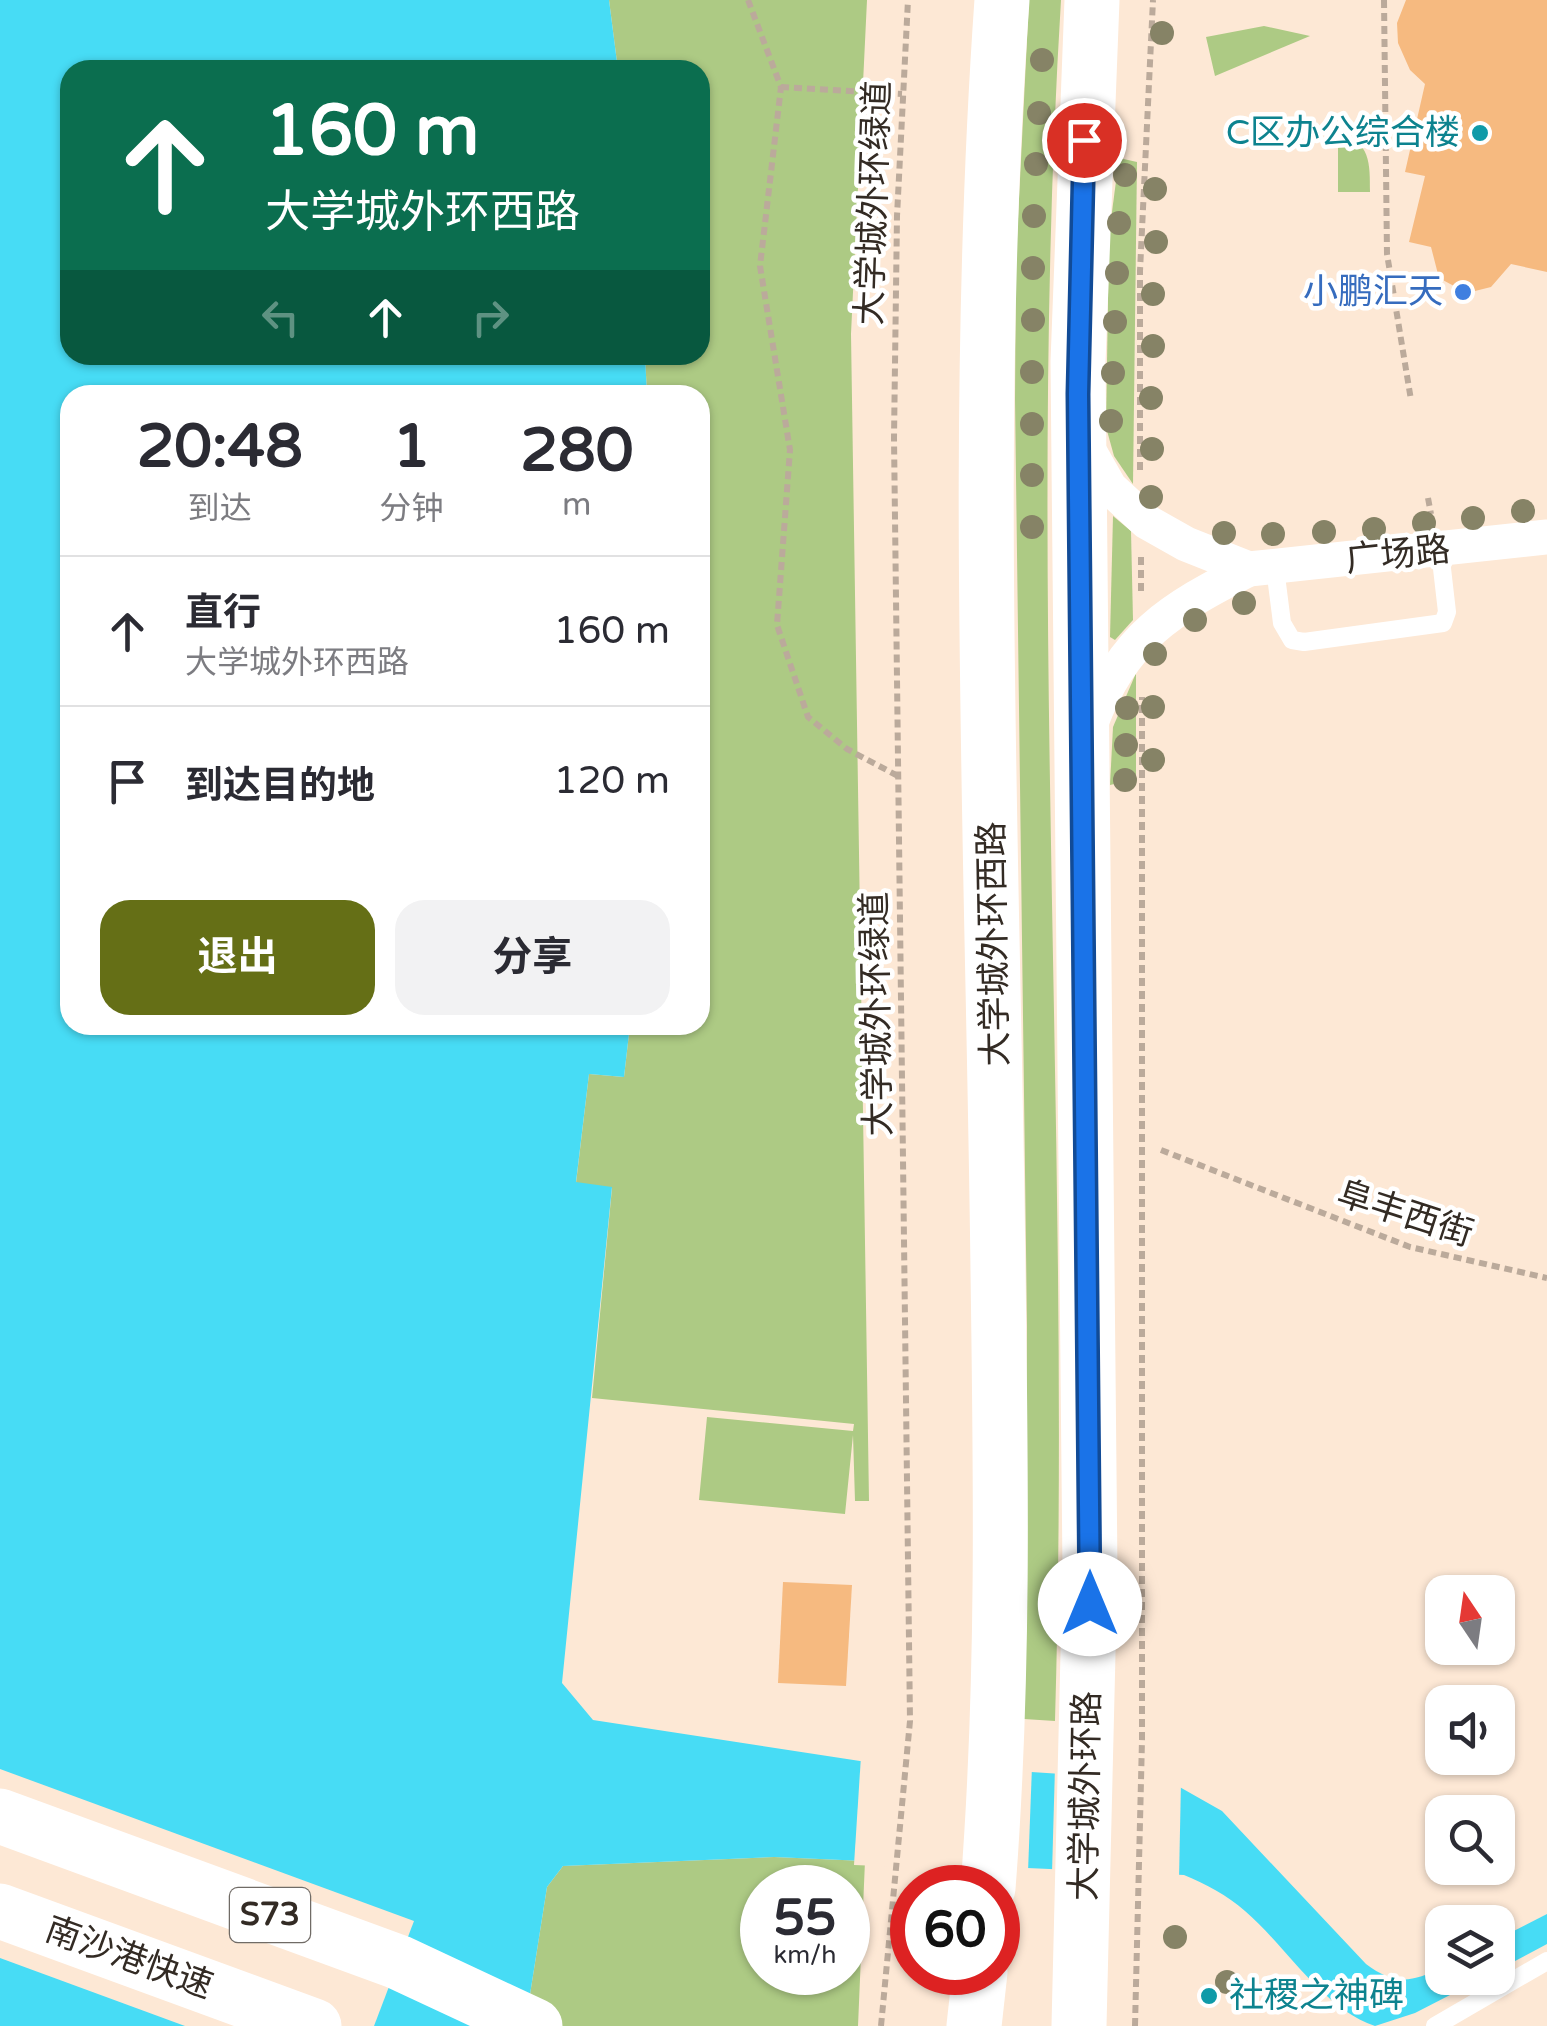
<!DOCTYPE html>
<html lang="zh">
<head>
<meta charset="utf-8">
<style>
  body { margin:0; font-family:"Varela Round","Noto Sans SC",sans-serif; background:#f2f2f3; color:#2b2b33; height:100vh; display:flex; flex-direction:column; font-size:38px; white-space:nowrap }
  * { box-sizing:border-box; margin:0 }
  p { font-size:32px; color:#7c7c81 }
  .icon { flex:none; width:55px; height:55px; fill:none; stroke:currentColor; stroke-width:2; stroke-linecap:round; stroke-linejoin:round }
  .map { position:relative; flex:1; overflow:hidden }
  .drawer { position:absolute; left:60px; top:385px; width:650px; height:650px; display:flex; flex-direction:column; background:#fff; border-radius:30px; box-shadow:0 2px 8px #0004 }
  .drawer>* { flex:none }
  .guide { position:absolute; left:60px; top:60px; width:650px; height:305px; border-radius:30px; box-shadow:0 2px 8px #0004; background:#0b6e4f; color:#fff; overflow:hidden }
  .needle { width:65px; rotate:347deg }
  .controls { position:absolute; left:1425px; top:1575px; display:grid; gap:20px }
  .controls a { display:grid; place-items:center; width:90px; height:90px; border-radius:20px; background:#fff; box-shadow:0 2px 8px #0004; font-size:50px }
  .speed { position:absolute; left:740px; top:1865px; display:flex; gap:20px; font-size:50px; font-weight:700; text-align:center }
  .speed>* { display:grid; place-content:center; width:130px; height:130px; border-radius:50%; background:#fff; box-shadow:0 2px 8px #0004; line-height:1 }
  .speed small { font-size:25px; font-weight:400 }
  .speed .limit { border:15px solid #d22; background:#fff; color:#111 }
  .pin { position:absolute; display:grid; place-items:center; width:85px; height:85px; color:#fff; margin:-42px; border:5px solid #fff; border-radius:50%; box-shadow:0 2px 10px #0007 }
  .me { position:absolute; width:110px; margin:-55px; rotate:0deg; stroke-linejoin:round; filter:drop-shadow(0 0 8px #0008) }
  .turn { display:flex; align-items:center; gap:35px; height:210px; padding:0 40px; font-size:45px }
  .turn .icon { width:130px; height:130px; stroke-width:2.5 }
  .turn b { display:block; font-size:70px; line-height:85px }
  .lanes { display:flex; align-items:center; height:95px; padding:0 40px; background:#0003; justify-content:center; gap:50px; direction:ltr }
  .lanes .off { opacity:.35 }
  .eta { display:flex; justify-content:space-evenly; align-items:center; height:170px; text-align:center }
  .eta b { font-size:60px; font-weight:700; line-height:70px }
  .action { display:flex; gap:20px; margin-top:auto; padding:20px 40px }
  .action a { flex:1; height:115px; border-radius:30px; background:#656f16; color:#fff; font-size:40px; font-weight:700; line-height:115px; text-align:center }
  .action a+a { background:#f2f2f3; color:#2b2b33 }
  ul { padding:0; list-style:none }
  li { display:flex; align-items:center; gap:30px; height:150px; padding:0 40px; border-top:2px solid #e1e1e2 }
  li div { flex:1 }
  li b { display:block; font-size:38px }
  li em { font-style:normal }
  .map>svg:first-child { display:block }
</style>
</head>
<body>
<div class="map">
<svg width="1547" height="2026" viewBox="0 0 1547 2026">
  <rect width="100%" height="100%" fill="#fde8d5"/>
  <!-- green -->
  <g fill="#adca84" fill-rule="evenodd">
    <path d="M 609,0 L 867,0 L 851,334 L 869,1501 L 855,1501 L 853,1435 L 845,1514 L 699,1500 L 707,1417 L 853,1431 L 854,1424 L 592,1398 L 612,1188 L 576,1183 L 589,1074 L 624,1077 L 630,1025 L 700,1025 L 700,395 L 647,395 L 645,355 L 700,355 L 700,70 L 618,70 Z"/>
    <path d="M 1029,0 L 1061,0 C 1026,573 1072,1148 1055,1721 L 1024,1719 L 1027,1326 L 1015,399 L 1016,259 Z"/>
    <path d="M 1264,26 L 1310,36 L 1215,76 L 1206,37 Z"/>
    <path d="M 1338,136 C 1371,139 1370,165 1370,192 L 1338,192 Z"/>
    <path d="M 1119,158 L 1137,162 L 1133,484 L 1114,456 L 1106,427 L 1109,235 Z"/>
    <path d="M 1113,516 L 1131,531 L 1133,620 L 1115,640 L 1110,637 Z"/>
    <path d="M 1136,673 L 1136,779 L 1110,785 L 1113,727 Z"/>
    <path d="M 774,1857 L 865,1861 L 858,2026 L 525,2026 L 547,1887 L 563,1866 ZM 762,1888 L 848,1888 L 848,1972 L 762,1972 Z"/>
  </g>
  <!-- water -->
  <g fill="#47dcf5">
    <path d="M 0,0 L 609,0 L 618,70 L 70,70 L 70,355 L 645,355 L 647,395 L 70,395 L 70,1025 L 630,1025 L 624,1077 L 589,1074 L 576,1182 L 612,1187 L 562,1683 L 593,1720 L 860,1761 L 1169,1781 L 1222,1811 L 1366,1964 C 1394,1985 1412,1983 1442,1967 L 1442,1978 L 1483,1978 L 1415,2013 L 1375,2026 C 1322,2008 1287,1947 1245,1911 C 1227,1895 1206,1884 1184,1875 L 774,1857 L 563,1866 L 547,1887 L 525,2026 L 0,2026 Z"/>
    <path d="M 1547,1914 L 1547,1944 L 1498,1970 L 1498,1939 Z"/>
  </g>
  <!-- pier -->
  <g fill="#fde8d5">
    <path d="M 861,1756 L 1032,1766 L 1028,1872 L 854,1865 Z"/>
    <path d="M 1055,1767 L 1147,1772 L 1181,1781 L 1179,1879 L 1052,1873 Z"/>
    <path d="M 0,1769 L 414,1921 L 374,2026 L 185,2026 L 0,1958 Z"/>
  </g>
  <!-- building -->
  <g fill="#f6ba80">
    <path d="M 1406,0 L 1547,0 L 1547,272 L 1511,264 L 1491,287 L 1467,293 L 1439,278 L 1431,247 L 1409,242 L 1425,176 L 1405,172 L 1425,84 L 1410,70 L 1398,43 L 1397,23 Z"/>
    <path d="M 783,1582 L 852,1585 L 846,1686 L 778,1683 Z"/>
  </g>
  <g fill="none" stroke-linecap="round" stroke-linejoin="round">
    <!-- path -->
    <g stroke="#bbaa9b" stroke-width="6" stroke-dasharray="8 5" stroke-linecap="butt">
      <path d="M 748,0 L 781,87 L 760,266 L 790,450 L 777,625 L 808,717 L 847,749 L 898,776"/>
      <path d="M 1384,0 L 1387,254 L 1411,400"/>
      <path d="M 781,87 L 902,94"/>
      <path d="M 1140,470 L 1140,271 L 1153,0"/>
      <path d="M 1428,498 L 1431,514"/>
      <path d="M 1141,557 L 1141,595"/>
      <path d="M 1161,1150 L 1410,1247 L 1547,1278"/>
      <path d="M 881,2026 L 910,1721 L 894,438 L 897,216 L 908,0"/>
      <path d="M 1135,2026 L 1142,1740 L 1142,697"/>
    </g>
    <!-- lane -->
    <g stroke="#fff" stroke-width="18">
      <path d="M 1275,568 L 1282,623 L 1292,640 L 1304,642 L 1443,623 L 1447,612 L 1440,551"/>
      <path d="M 1435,2026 L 1547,1961"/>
    </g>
    <!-- street -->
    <g stroke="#fff" stroke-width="35">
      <path d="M 1084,442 L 1110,488 L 1147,522 L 1186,544 L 1249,569 L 1547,537"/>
      <path d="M 1091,723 C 1123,637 1171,609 1249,569"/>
    </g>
    <!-- primary -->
    <g stroke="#fff" stroke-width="55">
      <path d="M 988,1888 C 1004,1682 1001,1477 998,1271 C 993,848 972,423 1002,0"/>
      <path d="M 974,2026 L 980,1972"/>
      <path d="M 1079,2026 L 1090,1571 L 1078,362 L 1092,0"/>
    </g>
    <!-- highway -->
    <g stroke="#fff" stroke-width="55">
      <path d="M 0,1816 L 398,1962 L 535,2026"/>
      <path d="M 0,1911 L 314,2026"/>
    </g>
  </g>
  <!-- trees -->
  <g fill="#868366">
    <circle cx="1162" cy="33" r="12"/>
    <circle cx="1042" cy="60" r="12"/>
    <circle cx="1039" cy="113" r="12"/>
    <circle cx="1036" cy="164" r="12"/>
    <circle cx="1125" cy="175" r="12"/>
    <circle cx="1155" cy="189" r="12"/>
    <circle cx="1034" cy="216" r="12"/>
    <circle cx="1119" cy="223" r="12"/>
    <circle cx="1156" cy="242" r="12"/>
    <circle cx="1033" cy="268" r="12"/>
    <circle cx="1117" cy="273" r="12"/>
    <circle cx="1153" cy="294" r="12"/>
    <circle cx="1033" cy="320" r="12"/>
    <circle cx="1115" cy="322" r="12"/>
    <circle cx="1153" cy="346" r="12"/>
    <circle cx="1032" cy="372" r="12"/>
    <circle cx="1113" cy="373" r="12"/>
    <circle cx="1151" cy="398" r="12"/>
    <circle cx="1111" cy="421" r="12"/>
    <circle cx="1032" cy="424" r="12"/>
    <circle cx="1152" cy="449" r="12"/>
    <circle cx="1032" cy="475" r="12"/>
    <circle cx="1151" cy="497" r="12"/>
    <circle cx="1523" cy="511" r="12"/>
    <circle cx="1473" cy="518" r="12"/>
    <circle cx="1424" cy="523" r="12"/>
    <circle cx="1032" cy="527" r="12"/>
    <circle cx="1374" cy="529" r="12"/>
    <circle cx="1324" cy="532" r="12"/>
    <circle cx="1224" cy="533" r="12"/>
    <circle cx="1273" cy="534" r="12"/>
    <circle cx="1244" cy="603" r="12"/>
    <circle cx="1195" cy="620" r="12"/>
    <circle cx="1155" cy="654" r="12"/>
    <circle cx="1153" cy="707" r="12"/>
    <circle cx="1127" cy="708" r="12"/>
    <circle cx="1126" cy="745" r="12"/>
    <circle cx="1153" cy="760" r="12"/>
    <circle cx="1125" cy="780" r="12"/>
    <circle cx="1175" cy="1937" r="12"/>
    <circle cx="1227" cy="1982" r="12"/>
  </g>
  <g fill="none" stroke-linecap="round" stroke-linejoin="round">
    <defs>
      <path id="route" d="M 1084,140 L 1078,394 L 1090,1604"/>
    </defs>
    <!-- route casing -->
    <use href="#route" stroke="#114b97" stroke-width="25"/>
    <!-- route -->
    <use href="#route" stroke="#1a73e8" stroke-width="18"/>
  </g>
  <!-- markers -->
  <g fill="#0f9aa8" stroke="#fff" stroke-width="4">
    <circle cx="1480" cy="133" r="10"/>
    <circle cx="1209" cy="1996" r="10"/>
  </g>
  <circle fill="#3f7fe0" stroke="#fff" stroke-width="4" cx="1463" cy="292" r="10"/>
  <g text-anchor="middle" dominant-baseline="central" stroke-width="9" stroke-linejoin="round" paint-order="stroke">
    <!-- shield labels -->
    <rect fill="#fff" stroke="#706b66" stroke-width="2.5" x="230" y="1888" width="80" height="54" rx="8"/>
    <g font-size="32" font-weight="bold" fill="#332b24">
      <text x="270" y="1915">S73</text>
    </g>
    <!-- culture labels -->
    <g font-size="35" fill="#0d838f" stroke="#fff" text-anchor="end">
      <text x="1460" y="133">C区办公综合楼</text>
      <text x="1229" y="1996" text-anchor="start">社稷之神碑</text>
    </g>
    <!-- street labels -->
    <g font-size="35" fill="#332b24" stroke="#fff">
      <text transform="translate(874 203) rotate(-88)">大学城外环绿道</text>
      <text transform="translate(1398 555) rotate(-6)">广场路</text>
      <text transform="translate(994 944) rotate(-91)">大学城外环西路</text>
      <text transform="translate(877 1014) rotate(-91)">大学城外环绿道</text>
      <text transform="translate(1405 1214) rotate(18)">阜丰西街</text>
      <text transform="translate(1086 1796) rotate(-89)">大学城外环路</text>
      <text transform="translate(129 1958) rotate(20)">南沙港快速</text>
    </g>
    <!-- shop labels -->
    <g font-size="35" fill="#366cbe" stroke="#fff" text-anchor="end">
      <text x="1443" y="292">小鹏汇天</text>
    </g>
  </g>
</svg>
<div class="controls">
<a><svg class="needle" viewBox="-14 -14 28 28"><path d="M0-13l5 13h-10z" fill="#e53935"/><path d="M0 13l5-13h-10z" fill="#7c7c81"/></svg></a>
<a><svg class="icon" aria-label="sound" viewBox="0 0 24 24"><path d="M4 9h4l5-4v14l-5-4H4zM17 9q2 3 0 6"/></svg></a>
<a><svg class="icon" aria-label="search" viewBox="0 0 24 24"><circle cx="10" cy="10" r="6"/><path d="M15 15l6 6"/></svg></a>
<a><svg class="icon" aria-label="layers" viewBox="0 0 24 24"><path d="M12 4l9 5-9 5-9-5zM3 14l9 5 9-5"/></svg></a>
</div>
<div class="speed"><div>55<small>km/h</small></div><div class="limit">60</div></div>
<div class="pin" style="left:1084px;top:140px;background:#d93025"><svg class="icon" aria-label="arrive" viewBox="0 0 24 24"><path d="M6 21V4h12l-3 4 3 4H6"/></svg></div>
<svg class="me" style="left:1090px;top:1604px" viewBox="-20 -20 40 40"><circle r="19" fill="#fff"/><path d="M0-13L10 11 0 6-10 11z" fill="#1a73e8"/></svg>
<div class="guide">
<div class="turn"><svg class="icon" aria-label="ahead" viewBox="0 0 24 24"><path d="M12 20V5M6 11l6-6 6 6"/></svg><div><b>160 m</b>大学城外环西路</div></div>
<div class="lanes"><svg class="icon off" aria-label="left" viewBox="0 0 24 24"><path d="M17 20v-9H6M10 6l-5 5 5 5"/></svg><svg class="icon" aria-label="ahead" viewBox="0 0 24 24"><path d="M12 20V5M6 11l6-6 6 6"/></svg><svg class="icon off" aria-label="right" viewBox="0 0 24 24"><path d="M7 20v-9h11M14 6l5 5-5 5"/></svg></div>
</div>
<section class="drawer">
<div class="eta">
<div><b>20:48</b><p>到达</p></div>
<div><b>1</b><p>分钟</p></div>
<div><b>280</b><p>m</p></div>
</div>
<ul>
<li><svg class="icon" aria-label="ahead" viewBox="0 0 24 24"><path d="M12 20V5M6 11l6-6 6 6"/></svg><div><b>直行</b><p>大学城外环西路</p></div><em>160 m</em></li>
<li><svg class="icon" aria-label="arrive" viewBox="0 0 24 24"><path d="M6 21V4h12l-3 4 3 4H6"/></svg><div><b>到达目的地</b></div><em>120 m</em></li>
</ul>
<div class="action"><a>退出</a><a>分享</a></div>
</section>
</div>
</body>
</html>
